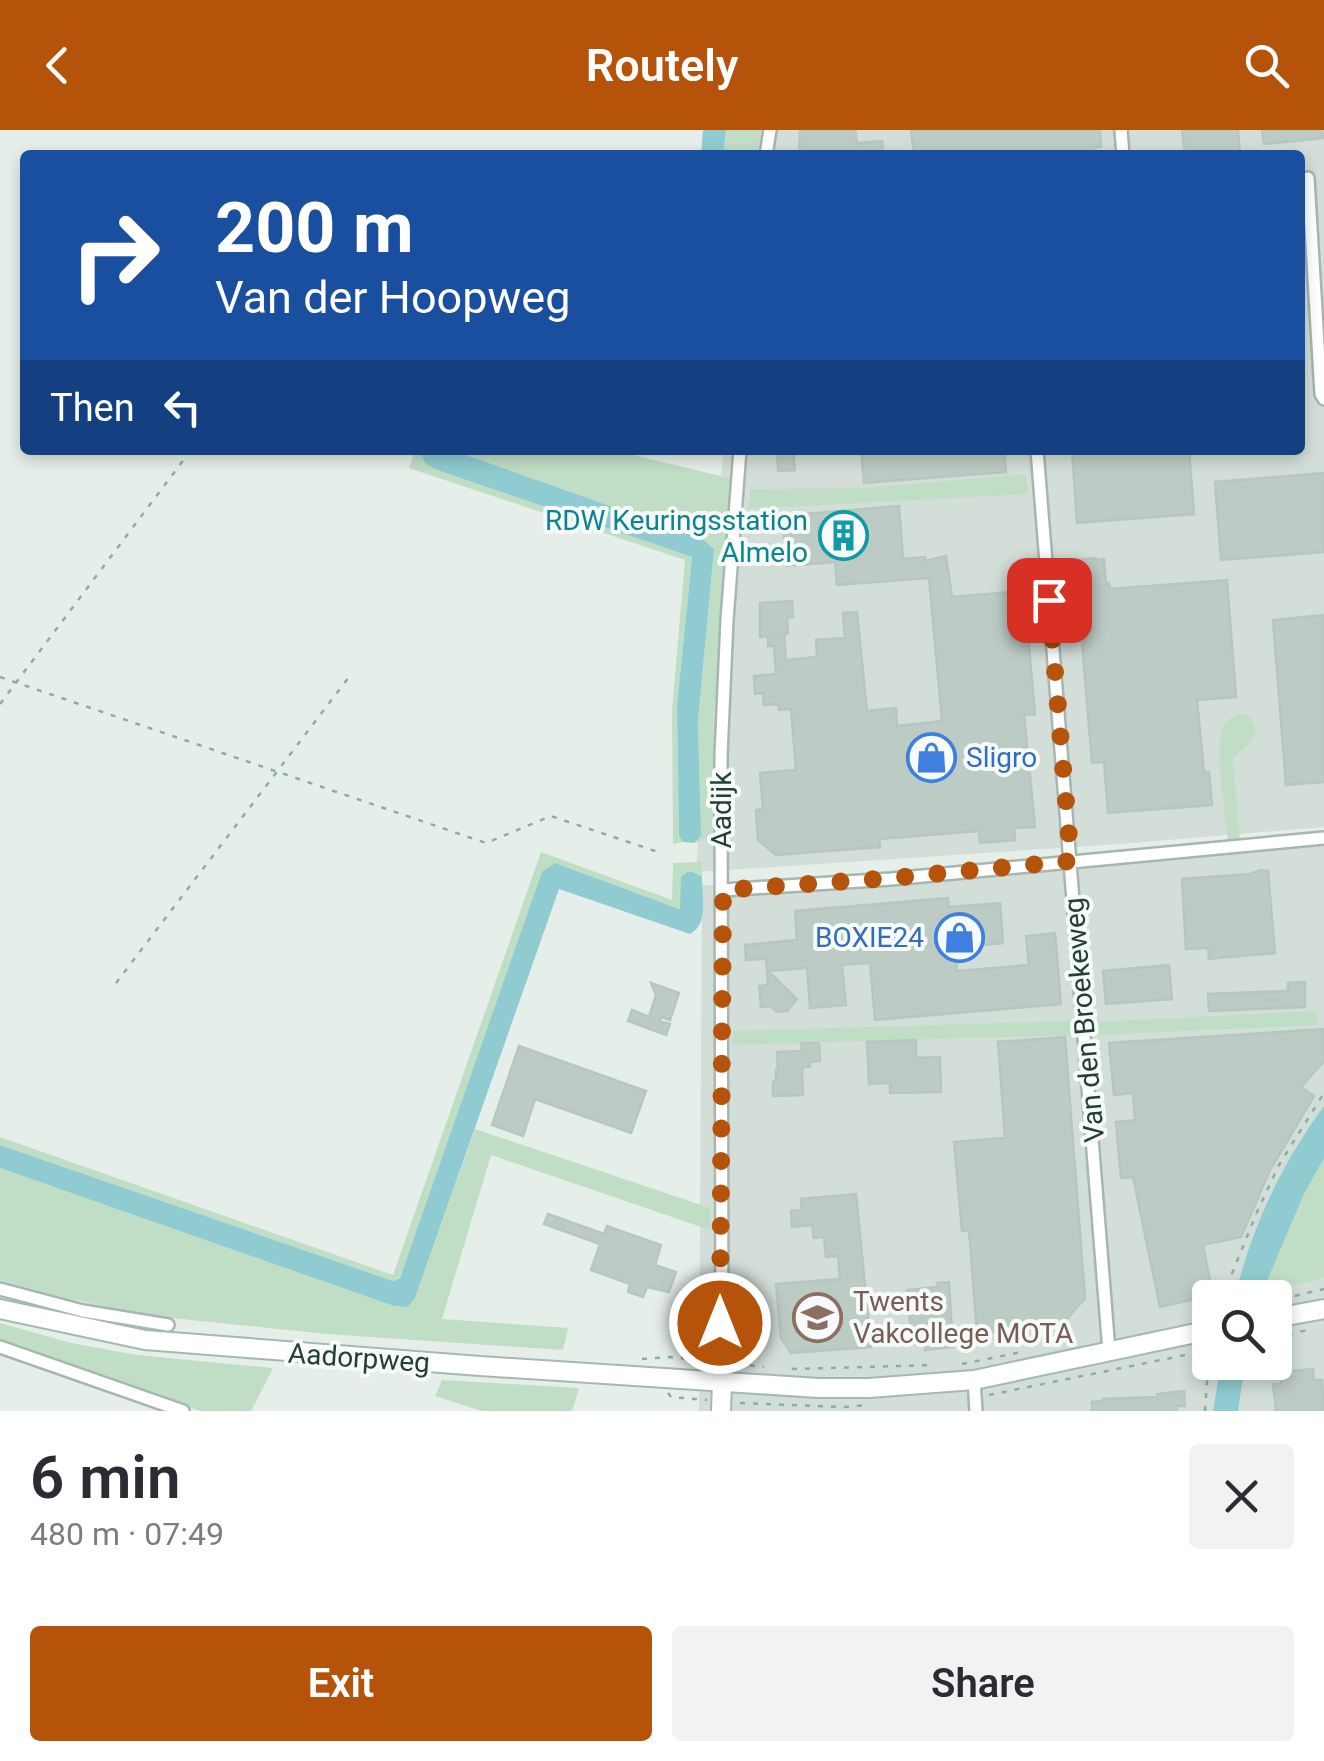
<!DOCTYPE html>
<html lang="en">
<head>
<meta charset="utf-8">
<style>
  body { margin:0; font-family:Roboto,sans-serif; background:#f2f2f3; color:#2b2b33; height:100vh; display:flex; flex-direction:column; font-size:38px; white-space:nowrap }
  * { box-sizing:border-box; margin:0 }
  p { font-size:32px; color:#7c7c81 }
  .icon { flex:none; width:55px; height:55px; fill:none; stroke:currentColor; stroke-width:2; stroke-linecap:round; stroke-linejoin:round }
  .map { position:relative; height:1281px; overflow:hidden }
  .side { display:flex; flex-direction:column; background:#fff; flex:1 }
  .side>* { flex:none }
  .top-card { position:absolute; left:20px; top:20px; width:1285px; height:305px; border-radius:10px; box-shadow:0 5px 15px #0003; background:#1a4fa0; color:#fff; overflow:hidden }
  .buttons { position:absolute; left:1192px; top:1150px; display:grid; gap:20px }
  .buttons a { display:grid; place-items:center; width:100px; height:100px; border-radius:10px; background:#fff; box-shadow:0 5px 15px #0003; font-size:50px }
  .pin { position:absolute; display:grid; place-items:center; width:85px; height:85px; color:#fff; margin:-42px; border-radius:20px; box-shadow:0 5px 15px #0006 }
  .me { position:absolute; width:110px; margin:-55px; rotate:0deg; stroke-linejoin:round; filter:drop-shadow(0 0 8px #0008) }
  .turn { display:flex; align-items:center; gap:35px; height:210px; padding:0 30px; font-size:45px }
  .turn .icon { width:130px; height:130px; stroke-width:2.5 }
  .turn b { display:block; font-size:70px; line-height:85px }
  .then { display:flex; align-items:center; height:95px; padding:0 30px; background:#0003; gap:20px; font-size:38px }
  .round { display:grid; place-items:center; flex:none; width:105px; height:105px; border-radius:10px; background:#f2f2f3 }
  .headline { display:flex; align-items:center; justify-content:space-between; height:170px; padding:0 30px }
  h1 { font-size:60px; font-weight:600; line-height:75px }
  .action { display:flex; gap:20px; margin-top:auto; padding:20px 30px }
  .action a { flex:1; height:115px; border-radius:10px; background:#b45309; color:#fff; font-size:40px; font-weight:600; line-height:115px; text-align:center }
  .action a+a { background:#f2f2f3; color:#2b2b33 }
  header { display:flex; justify-content:space-between; align-items:center; height:130px; padding:0 30px; background:#b45309; color:#fff; font-size:45px; font-weight:600 }
  .map>svg:first-child { display:block }
</style>
</head>
<body>
<header><svg class="icon" aria-label="back" viewBox="0 0 24 24"><path d="M15 5l-7 7 7 7"/></svg>Routely<svg class="icon" aria-label="search" viewBox="0 0 24 24"><circle cx="10" cy="10" r="6"/><path d="M15 15l6 6"/></svg></header>
<div class="map">
<svg width="1324" height="1281" viewBox="0 0 1324 1281">
  <rect width="100%" height="100%" fill="#e5eee9"/>
  <!-- built -->
  <g fill="#d3ded8" fill-rule="evenodd">
    <path d="M 743,0 L 1324,0 L 1324,697 L 1120,714 L 696,742 L 723,320 L 1300,320 L 1300,25 L 742,25 Z"/>
    <path d="M 1324,715 L 1324,1281 L 699,1281 L 702,755 L 764,755 ZM 1210,1168 L 1275,1168 L 1275,1232 L 1210,1232 Z"/>
  </g>
  <!-- green -->
  <g fill="#bfdec5">
    <path d="M 726,0 L 763,0 L 760,25 L 723,25 Z"/>
    <path d="M 415,320 L 423,320 L 422,326 L 437,340 L 692,427 L 677,576 L 679,705 L 683,712 L 673,714 L 672,580 L 685,430 L 409,338 Z"/>
    <path d="M 452,320 L 612,320 L 733,349 L 713,595 L 714,706 L 694,713 L 701,706 L 698,590 L 714,418 L 703,409 Z"/>
    <path d="M 1026,344 L 1028,364 L 749,379 L 750,359 L 864,358 Z"/>
    <path d="M 1244,583 C 1268,600 1248,615 1233,628 L 1240,711 L 1228,712 C 1226,686 1213,616 1224,596 C 1229,587 1235,585 1244,583 Z"/>
    <path d="M 541,722 L 672,770 L 673,733 L 702,732 L 702,747 L 693,741 L 681,779 L 555,733 L 400,1147 L 393,1151 L 0,1015 L 0,1007 L 393,1145 Z"/>
    <path d="M 1316,881 L 1318,895 L 1095,905 L 1094,892 Z"/>
    <path d="M 1071,891 L 1072,905 L 732,915 L 733,901 Z"/>
    <path d="M 475,999 L 710,1078 L 710,1100 L 491,1025 L 442,1189 L 568,1198 L 563,1220 L 327,1204 L 143,1185 L 53,1165 L 0,1150 L 0,1038 L 394,1176 L 408,1177 L 415,1168 Z"/>
    <path d="M 1324,1028 L 1324,1148 L 1260,1164 L 1303,1066 Z"/>
    <path d="M 0,1193 L 71,1213 L 137,1225 L 273,1238 L 251,1281 L 200,1281 L 0,1209 Z"/>
    <path d="M 442,1250 L 579,1258 L 572,1281 L 482,1281 L 435,1266 Z"/>
  </g>
  <!-- water -->
  <g fill="#8fcbd0">
    <path d="M 703,0 L 726,0 L 723,25 L 701,25 Z"/>
    <path d="M 423,320 L 452,320 L 703,409 L 714,419 L 698,590 L 701,706 L 694,713 L 683,712 L 679,705 L 677,576 L 692,427 L 437,340 L 425,333 L 422,326 Z"/>
    <path d="M 555,733 L 680,779 L 681,747 C 689,739 693,741 702,747 C 702,766 709,794 690,804 L 559,759 L 415,1168 L 408,1177 L 394,1176 L 0,1038 L 0,1015 L 393,1151 L 400,1148 L 542,742 Z"/>
    <path d="M 1324,976 L 1324,1028 L 1303,1066 L 1260,1167 L 1235,1167 C 1251,1098 1282,1033 1324,976 Z"/>
    <path d="M 1221,1233 L 1245,1233 L 1238,1281 L 1213,1281 Z"/>
  </g>
  <!-- building -->
  <g fill="#bdcbc5" stroke="#b7c7c0" stroke-width="2.5">
    <path d="M 800,0 L 855,0 L 857,13 L 882,11 L 883,25 L 799,25 Z"/>
    <path d="M 911,0 L 1100,0 L 1101,17 L 1093,18 L 1094,25 L 914,25 Z"/>
    <path d="M 1182,0 L 1238,0 L 1240,25 L 1185,25 Z"/>
    <path d="M 1262,0 L 1322,0 L 1323,8 L 1264,14 Z"/>
    <path d="M 777,320 L 793,320 L 795,340 L 778,341 Z"/>
    <path d="M 861,320 L 1004,320 L 1006,342 L 864,353 Z"/>
    <path d="M 1072,320 L 1189,320 L 1194,384 L 1077,393 Z"/>
    <path d="M 1324,343 L 1324,422 L 1221,430 L 1215,352 Z"/>
    <path d="M 899,376 L 903,429 L 925,427 L 925,431 L 946,426 L 952,467 L 1024,461 L 1035,584 L 1024,585 L 1035,697 L 1014,698 L 1015,710 L 980,713 L 979,701 L 879,709 L 880,717 L 776,725 L 758,710 L 756,680 L 763,679 L 760,643 L 796,640 L 791,579 L 779,580 L 778,574 L 764,575 L 763,563 L 755,564 L 754,546 L 776,544 L 774,516 L 768,516 L 768,506 L 760,507 L 760,473 L 792,471 L 793,487 L 787,488 L 788,503 L 784,504 L 786,530 L 817,527 L 816,510 L 845,508 L 843,483 L 857,482 L 867,581 L 896,578 L 897,596 L 942,591 L 929,448 L 837,455 L 835,432 L 787,436 L 782,386 Z"/>
    <path d="M 1096,428 L 1096,430 L 1104,429 L 1106,454 L 1109,453 L 1110,459 L 1227,450 L 1236,567 L 1197,570 L 1204,642 L 1209,642 L 1212,675 L 1108,683 L 1104,632 L 1092,633 L 1075,430 Z"/>
    <path d="M 1324,485 L 1324,652 L 1286,655 L 1273,490 Z"/>
    <path d="M 1261,740 L 1268,741 L 1275,823 L 1209,829 L 1208,818 L 1186,819 L 1182,749 L 1250,744 Z"/>
    <path d="M 948,768 L 949,777 L 1000,773 L 1003,813 L 955,817 L 957,841 L 1029,835 L 1026,806 L 1055,803 L 1061,874 L 875,890 L 870,833 L 842,835 L 846,875 L 810,878 L 807,838 L 768,841 L 797,869 L 787,881 L 777,882 L 771,876 L 761,877 L 759,856 L 768,855 L 766,829 L 746,830 L 745,815 L 797,810 L 795,781 Z"/>
    <path d="M 1169,835 L 1172,869 L 1106,874 L 1103,841 Z"/>
    <path d="M 1305,852 L 1305,877 L 1209,881 L 1208,864 L 1288,861 L 1288,853 Z"/>
    <path d="M 651,853 L 679,863 L 670,890 L 662,887 L 660,891 L 670,894 L 666,905 L 628,891 L 632,880 L 649,887 L 656,865 Z"/>
    <path d="M 1324,899 L 1324,931 L 1301,957 L 1314,966 L 1270,1040 L 1241,1107 L 1203,1115 L 1213,1165 L 1160,1177 L 1133,1047 L 1121,1048 L 1116,992 L 1135,990 L 1133,963 L 1114,965 L 1109,913 Z"/>
    <path d="M 1065,907 L 1085,1168 L 1061,1196 L 977,1203 L 969,1100 L 962,1101 L 954,1012 L 1005,1008 L 998,912 Z"/>
    <path d="M 916,910 L 916,928 L 940,927 L 941,962 L 890,963 L 890,953 L 869,954 L 867,912 Z"/>
    <path d="M 801,913 L 819,913 L 820,931 L 810,932 L 810,937 L 802,937 L 803,965 L 773,966 L 773,952 L 776,951 L 776,940 L 778,940 L 777,922 L 802,921 Z"/>
    <path d="M 519,916 L 646,961 L 631,1003 L 535,969 L 523,1006 L 492,995 Z"/>
    <path d="M 856,1064 L 871,1217 L 791,1223 L 781,1208 L 776,1154 L 840,1149 L 838,1126 L 826,1127 L 824,1107 L 814,1108 L 812,1095 L 792,1097 L 791,1081 L 802,1080 L 801,1069 Z"/>
    <path d="M 548,1084 L 604,1104 L 607,1096 L 661,1115 L 655,1135 L 676,1142 L 669,1162 L 647,1157 L 643,1167 L 628,1162 L 630,1154 L 591,1140 L 600,1114 L 544,1094 Z"/>
    <path d="M 949,1152 L 953,1217 L 925,1220 L 925,1215 L 912,1214 L 907,1160 L 937,1157 L 937,1153 Z"/>
    <path d="M 1313,1239 L 1314,1250 L 1322,1250 L 1324,1281 L 1276,1281 L 1273,1254 L 1281,1254 L 1280,1242 Z"/>
    <path d="M 1184,1261 L 1185,1276 L 1176,1276 L 1177,1281 L 1092,1281 L 1092,1272 L 1103,1271 L 1103,1269 L 1157,1267 L 1157,1264 Z"/>
  </g>
  <g fill="none" stroke-linecap="round" stroke-linejoin="round">
    <defs>
      <g id="street">
        <path d="M 1121,0 L 1123,25"/>
        <path d="M 766,25 L 770,0"/>
        <path d="M 1308,48 L 1321,264 L 1324,269"/>
        <path d="M 1037,320 L 1109,1221"/>
        <path d="M 723,760 L 891,749 L 1324,708"/>
        <path d="M 0,1159 L 83,1181 L 168,1195"/>
        <path d="M 0,1217 L 183,1281"/>
        <path d="M 974,1250 L 976,1281"/>
        <path d="M 722,1253 L 721,625 L 727,490 L 740,320"/>
      </g>
      <g id="secondary">
        <path d="M 0,1179 L 145,1210 L 480,1236 L 818,1258 L 869,1258 L 974,1250 L 1210,1200"/>
        <path d="M 1275,1188 L 1324,1179"/>
        <path d="M 721,1281 L 722,1253"/>
      </g>
    </defs>
    <!-- street casing -->
    <use href="#street" stroke="#a7b6b0" stroke-width="16"/>
    <!-- secondary casing -->
    <use href="#secondary" stroke="#a4b9b0" stroke-width="22"/>
    <!-- path -->
    <g stroke="#87b0a0" stroke-width="2.5" stroke-dasharray="5 8" stroke-linecap="butt">
      <path d="M 0,547 L 486,713 L 551,686 L 661,723"/>
      <path d="M 0,574 L 191,320"/>
      <path d="M 116,853 L 349,547"/>
      <path d="M 1222,1168 L 1257,1082 L 1279,1035 L 1324,963"/>
      <path d="M 1282,1169 L 1324,1159"/>
      <path d="M 1275,1207 L 1313,1199"/>
      <path d="M 642,1229 L 671,1227 L 709,1231"/>
      <path d="M 737,1234 L 764,1237"/>
      <path d="M 962,1234 L 1022,1222"/>
      <path d="M 792,1239 L 934,1235"/>
      <path d="M 668,1263 L 671,1267 L 707,1270"/>
      <path d="M 989,1265 L 1210,1220"/>
      <path d="M 740,1273 L 845,1277 L 867,1275"/>
      <path d="M 1205,1281 L 1209,1223"/>
    </g>
    <!-- street -->
    <use href="#street" stroke="#fff" stroke-width="11"/>
    <!-- secondary -->
    <use href="#secondary" stroke="#fff" stroke-width="18"/>
  </g>
  <g fill="none" stroke-linecap="round" stroke-linejoin="round">
    <!-- route -->
    <path stroke="#b45309" stroke-width="18" stroke-dasharray="0 32.4" d="M 720,1193 L 723,760 L 891,748 L 1071,731 L 1049,470"/>
  </g>
  <!-- icons -->
  <defs>
    <symbol id="building-ring" viewBox="-11 -11 22 22"><circle r="9.5" fill="#f6faf8" stroke="#0f9aa8" stroke-width="1.5"/><path d="M-4-6H4V6H1V3H-1V6H-4ZM-2.5-4.3h1.7v1.8h-1.7ZM.8-4.3h1.7v1.8H.8ZM-2.5-1h1.7V.8h-1.7ZM.8-1h1.7V.8H.8Z" fill="#0f9aa8"/></symbol>
    <symbol id="shop-ring" viewBox="-11 -11 22 22"><circle r="9.5" fill="#f6faf8" stroke="#3f7fe0" stroke-width="1.5"/><path d="M-5-2.5h2.3a2.7 3.5 0 0 1 5.4 0H5L5.5 6h-11ZM-1.5-2.5h3a1.5 2.3 0 0 0-3 0Z" fill="#3f7fe0"/></symbol>
    <symbol id="school-ring" viewBox="-11 -11 22 22"><circle r="9.5" fill="#f6faf8" stroke="#8d6e63" stroke-width="1.5"/><path d="M0-5L7-2L0 1L-7-2ZM-4 1L0 2.5L4 1V4Q0 6-4 4Z" fill="#8d6e63"/></symbol>
  </defs>
  <g fill-rule="evenodd">
    <use href="#building-ring" x="816" y="378" width="55" height="55"/>
    <use href="#shop-ring" x="904" y="600" width="55" height="55"/>
    <use href="#shop-ring" x="932" y="780" width="55" height="55"/>
    <use href="#school-ring" x="790" y="1160" width="55" height="55"/>
  </g>
  <g text-anchor="middle" dominant-baseline="central" stroke-width="8" stroke-linejoin="round" paint-order="stroke">
    <!-- culture labels -->
    <g font-size="28" fill="#0d838f" stroke="#f6faf8" text-anchor="end">
      <text x="808" y="390">RDW Keuringsstation<tspan x="808" dy="32">Almelo</tspan></text>
    </g>
    <!-- shop labels -->
    <g font-size="28" fill="#366cbe" stroke="#f6faf8" text-anchor="start">
      <text x="966" y="627">Sligro</text>
      <text x="924" y="807" text-anchor="end">BOXIE24</text>
    </g>
    <!-- street labels -->
    <g font-size="28" fill="#243f36" stroke="#f6faf8">
      <text transform="translate(721 680) rotate(-90)">Aadijk</text>
      <text transform="translate(1084 890) rotate(-95)">Van den Broekeweg</text>
      <text transform="translate(359 1228) rotate(4)">Aadorpweg</text>
    </g>
    <!-- education labels -->
    <g font-size="28" fill="#785e54" stroke="#f6faf8" text-anchor="start">
      <text x="853" y="1171">Twents<tspan x="853" dy="32">Vakcollege MOTA</tspan></text>
    </g>
  </g>
</svg>
<div class="buttons">
<a><svg class="icon" aria-label="search" viewBox="0 0 24 24"><circle cx="10" cy="10" r="6"/><path d="M15 15l6 6"/></svg></a>
</div>
<div class="pin" style="left:1049px;top:470px;background:#d93025"><svg class="icon" aria-label="arrive" viewBox="0 0 24 24"><path d="M6 21V4h12l-3 4 3 4H6"/></svg></div>
<svg class="me" style="left:720px;top:1193px" viewBox="-20 -20 40 40"><circle r="17" fill="#b45309" stroke="#fff" stroke-width="3"/><path d="M0-11L8 9 0 5-8 9z" fill="#fff"/></svg>
<div class="top-card">
<div class="turn"><svg class="icon" aria-label="right" viewBox="0 0 24 24"><path d="M7 20v-9h11M14 6l5 5-5 5"/></svg><div><b>200 m</b>Van der Hoopweg</div></div>
<div class="then">Then<svg class="icon" aria-label="left" viewBox="0 0 24 24"><path d="M17 20v-9H6M10 6l-5 5 5 5"/></svg></div>
</div>
</div>
<section class="side">
<div class="headline"><div><h1>6 min</h1><p>480 m · 07:49</p></div><a class="round"><svg class="icon" aria-label="close" viewBox="0 0 24 24"><path d="M6 6l12 12M18 6L6 18"/></svg></a></div>
<div class="action"><a>Exit</a><a>Share</a></div>
</section>
</body>
</html>
